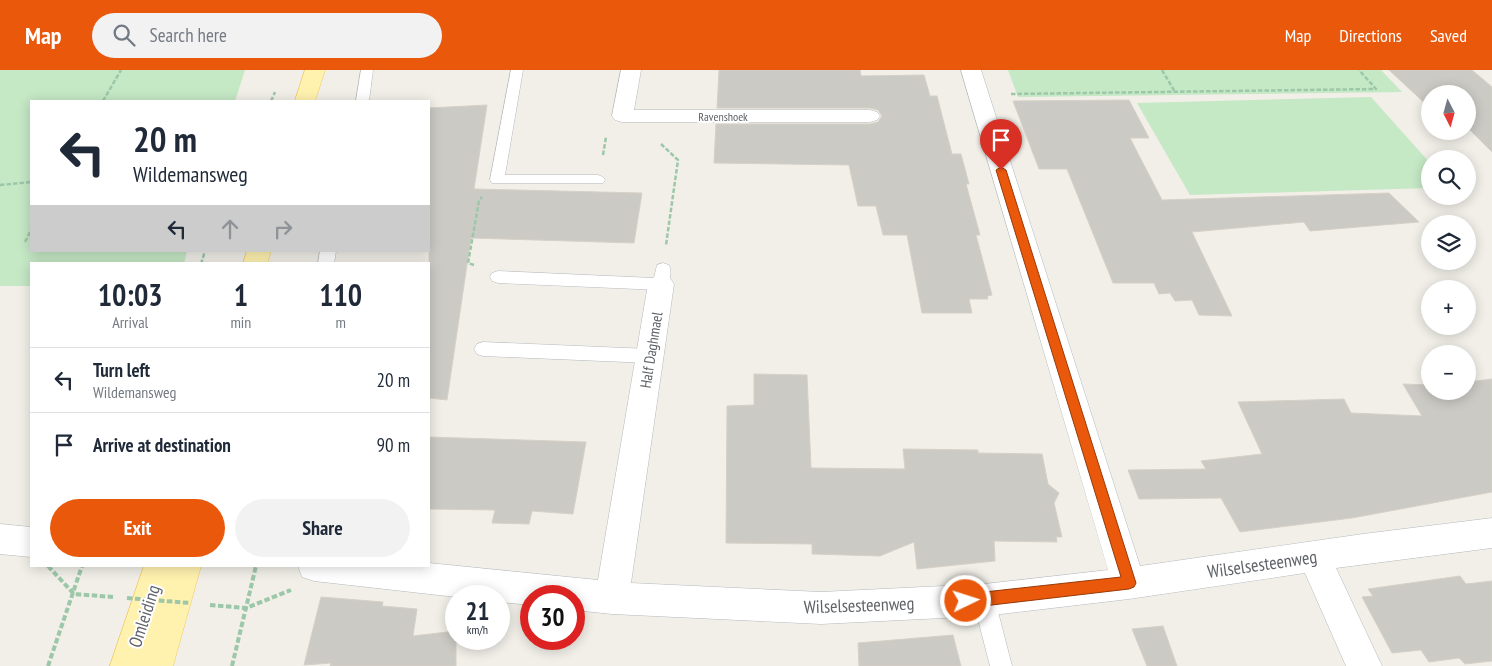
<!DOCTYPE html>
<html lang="en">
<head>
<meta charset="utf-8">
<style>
  body { margin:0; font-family:"PT Sans Narrow",sans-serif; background:#f2f2f3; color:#1f2937; height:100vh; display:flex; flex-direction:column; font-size:19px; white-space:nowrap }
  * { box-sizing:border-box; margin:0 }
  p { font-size:16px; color:#747a83 }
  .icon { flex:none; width:28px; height:28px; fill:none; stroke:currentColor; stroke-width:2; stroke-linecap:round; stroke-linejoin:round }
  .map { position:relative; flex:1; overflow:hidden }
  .sheet { position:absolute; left:30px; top:192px; width:400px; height:305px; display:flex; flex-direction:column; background:#fff; border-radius:0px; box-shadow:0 2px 12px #0003 }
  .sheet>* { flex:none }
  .top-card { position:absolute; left:30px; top:30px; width:400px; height:152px; border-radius:0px; box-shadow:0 2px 12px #0003; background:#fff; color:#1f2937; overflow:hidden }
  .needle { width:32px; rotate:174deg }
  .controls { position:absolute; left:1421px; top:15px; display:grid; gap:10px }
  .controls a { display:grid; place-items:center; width:55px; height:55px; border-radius:50%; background:#fff; box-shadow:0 2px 12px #0003; font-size:25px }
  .speed { position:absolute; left:445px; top:515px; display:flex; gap:10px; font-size:25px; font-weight:700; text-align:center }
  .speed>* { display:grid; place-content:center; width:65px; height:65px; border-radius:50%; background:#fff; box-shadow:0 2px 12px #0003; line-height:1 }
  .speed small { font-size:12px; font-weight:400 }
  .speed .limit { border:8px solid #d22; background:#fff; color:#111 }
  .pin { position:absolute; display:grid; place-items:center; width:42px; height:42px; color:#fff; margin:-51px -21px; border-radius:50% 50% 50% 0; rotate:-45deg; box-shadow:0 0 5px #0007 }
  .pin .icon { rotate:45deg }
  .me { position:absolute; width:55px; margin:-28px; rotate:86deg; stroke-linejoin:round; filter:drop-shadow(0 0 4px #0008) }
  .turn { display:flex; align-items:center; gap:18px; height:105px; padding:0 20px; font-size:22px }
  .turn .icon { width:65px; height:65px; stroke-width:2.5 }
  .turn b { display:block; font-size:35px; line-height:42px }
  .lanes { display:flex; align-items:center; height:48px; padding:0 20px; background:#0003; justify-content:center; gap:25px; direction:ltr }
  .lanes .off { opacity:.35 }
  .eta { display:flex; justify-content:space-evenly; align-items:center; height:85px; text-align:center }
  .eta b { font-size:30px; font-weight:600; line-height:35px }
  .button { display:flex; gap:10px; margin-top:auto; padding:10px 20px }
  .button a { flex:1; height:58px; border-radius:30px; background:#ea580c; color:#fff; font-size:20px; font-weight:600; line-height:58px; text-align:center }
  .button a+a { background:#f2f2f3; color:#1f2937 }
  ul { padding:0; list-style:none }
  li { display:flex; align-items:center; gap:15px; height:65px; padding:0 20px; border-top:1px solid #e0e1e3 }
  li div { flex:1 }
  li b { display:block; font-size:19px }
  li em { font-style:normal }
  header { display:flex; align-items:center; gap:30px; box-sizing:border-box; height:70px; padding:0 25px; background:#ea580c; color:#fff }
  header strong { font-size:24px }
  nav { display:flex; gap:28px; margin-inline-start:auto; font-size:18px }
  .search { width:350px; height:45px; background:#f2f2f3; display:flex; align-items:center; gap:12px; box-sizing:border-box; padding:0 18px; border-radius:28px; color:#747a83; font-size:19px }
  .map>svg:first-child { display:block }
</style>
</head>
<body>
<header>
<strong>Map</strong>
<div class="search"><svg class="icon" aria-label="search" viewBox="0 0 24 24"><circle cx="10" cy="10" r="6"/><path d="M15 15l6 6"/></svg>Search here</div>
<nav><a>Map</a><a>Directions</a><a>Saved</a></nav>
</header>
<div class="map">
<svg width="1492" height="596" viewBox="0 0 1492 596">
  <rect width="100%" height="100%" fill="#f1efe8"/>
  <!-- green -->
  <g fill="#c5e8c5">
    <path d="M 0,0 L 245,0 L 235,31 L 31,31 L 31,181 L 187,181 L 184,194 L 31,194 L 31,216 L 0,216 Z"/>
    <path d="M 1008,0 L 1381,0 L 1402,22 L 1018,27 Z"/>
    <path d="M 1371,27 L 1430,93 L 1430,118 L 1190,125 L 1137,33 Z"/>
  </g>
  <!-- building -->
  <g fill="#cccac5" stroke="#d6d1c6">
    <path d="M 719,0 L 860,0 L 861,6 L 924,5 L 930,26 L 937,26 L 952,84 L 961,84 L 969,114 L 966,114 L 980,165 L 976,165 L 992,225 L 987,226 L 988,229 L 969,229 L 972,243 L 922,243 L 907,165 L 883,165 L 876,136 L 858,136 L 849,95 L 714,93 L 716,54 L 870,54 L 878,52 L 882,46 L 878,40 L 870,38 L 717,38 Z"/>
    <path d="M 1389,0 L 1472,0 L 1492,17 L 1492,82 L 1468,58 L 1468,24 L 1430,24 L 1430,38 Z"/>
    <path d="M 1129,30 L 1149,68 L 1130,68 L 1162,130 L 1389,123 L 1419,152 L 1310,161 L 1304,152 L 1192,162 L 1232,246 L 1199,245 L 1192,230 L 1175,231 L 1170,223 L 1159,224 L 1154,213 L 1113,213 L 1067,99 L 1039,99 L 1013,31 Z"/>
    <path d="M 487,35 L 474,119 L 642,123 L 634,173 L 471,168 L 447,330 L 429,328 L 429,38 Z"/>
    <path d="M 754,304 L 807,305 L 811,398 L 905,399 L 903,379 L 978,380 L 978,383 L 1042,384 L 1048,414 L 1059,423 L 1054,433 L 1062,467 L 1056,467 L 1057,472 L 994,471 L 995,491 L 917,499 L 914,472 L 880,486 L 812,484 L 812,474 L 726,473 L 727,336 L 754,335 Z"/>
    <path d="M 1492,309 L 1492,422 L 1352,448 L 1240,462 L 1221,428 L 1139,429 L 1128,400 L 1206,399 L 1201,391 L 1262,384 L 1238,332 L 1344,329 L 1351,343 L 1422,346 L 1403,314 L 1430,315 L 1430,321 L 1468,321 L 1468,312 Z"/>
    <path d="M 429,367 L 586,372 L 573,444 L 532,441 L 529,454 L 492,453 L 495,440 L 429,439 Z"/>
    <path d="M 1460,506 L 1466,514 L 1492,511 L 1492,591 L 1465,594 L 1459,588 L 1429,592 L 1421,580 L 1392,583 L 1362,527 L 1373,526 L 1368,519 Z"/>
    <path d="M 321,527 L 383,532 L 382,536 L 417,539 L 413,566 L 456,561 L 456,596 L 330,596 L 331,593 L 304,595 Z"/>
    <path d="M 1163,556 L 1177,596 L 1147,596 L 1132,559 Z"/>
    <path d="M 953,565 L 961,596 L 859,596 L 858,573 Z"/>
  </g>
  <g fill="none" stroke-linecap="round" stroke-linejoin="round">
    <defs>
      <g id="lane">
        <path d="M 361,0 L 373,0 L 369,31 L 356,31 Z"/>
        <path d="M 511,0 L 523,0 L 505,105 L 598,105 L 603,107 L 605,110 L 603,113 L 492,113 L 490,110 Z"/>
        <path d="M 320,181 L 336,181 L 334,194 L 318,194 Z"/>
        <path d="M 663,193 L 669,195 C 672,201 670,212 667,218 L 661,220 L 498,213 L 492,211 L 490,207 L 492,203 L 498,201 L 654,208 L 657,195 Z"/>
        <path d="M 483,272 L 650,279 L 656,281 L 659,286 L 656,291 L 650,293 L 483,286 L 477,284 L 474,279 L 477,274 Z"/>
        <path d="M 984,520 L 992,523 L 995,530 L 1012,596 L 990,596 L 973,530 L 976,523 Z"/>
      </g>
      <g id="street">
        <path d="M 621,0 L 641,0 L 634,40 L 870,40 L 877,42 L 880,46 L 877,50 L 870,52 L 622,52 L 615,50 L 612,46 Z"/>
        <path d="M 961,0 L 981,0 L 1140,496 L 1363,464 L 1492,448 L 1492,478 L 1336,498 L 1382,596 L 1346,596 L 1305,503 L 1129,529 L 984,546 L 821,554 L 612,544 L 574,540 L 574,526 L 531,526 L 531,535 L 499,532 L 499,526 L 456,527 L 314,511 L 302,507 L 298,496 L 429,496 L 429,493 L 598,510 L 648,214 L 652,208 L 661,205 L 670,208 L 674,214 L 631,513 L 821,522 L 984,514 L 1108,500 Z"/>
        <path d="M 0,454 L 31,457 L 31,487 L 0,484 Z"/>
      </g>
      <g id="primary">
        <path d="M 305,0 L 325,0 L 315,31 L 295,31 Z"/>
        <path d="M 247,181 L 271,181 L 267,194 L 243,194 Z"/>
        <path d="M 144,496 L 201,496 L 173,596 L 110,596 Z"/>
      </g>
    </defs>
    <!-- lane casing -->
    <use href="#lane" stroke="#b5b8bc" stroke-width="1"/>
    <!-- street casing -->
    <use href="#street" stroke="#b5b8bc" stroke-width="1"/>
    <!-- primary casing -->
    <use href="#primary" stroke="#f2c960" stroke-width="1"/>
    <!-- path-far1 -->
    <g stroke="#9cc7a9" stroke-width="2.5" stroke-dasharray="4.5 2" stroke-linecap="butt">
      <path d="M 1162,0 L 1175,22"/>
      <path d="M 1011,24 L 1376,19 L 1359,0"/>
      <path d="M 103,31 L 121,0"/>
      <path d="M 271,31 L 275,22"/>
      <path d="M 661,74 L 678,90 L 666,175"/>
      <path d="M 603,85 L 606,67"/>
      <path d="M 0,115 L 31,112"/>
      <path d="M 25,172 L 31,160"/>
      <path d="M 201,194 L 205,181"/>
      <path d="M 474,195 L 468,193 L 479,131 L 482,127"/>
    </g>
    <!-- path -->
    <g stroke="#9cc7a9" stroke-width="4" stroke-dasharray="5.5 2.5" stroke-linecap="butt">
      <path d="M 48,496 L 74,524 L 113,527"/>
      <path d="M 210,535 L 246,538 L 291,520"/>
      <path d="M 48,596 L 82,496"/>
      <path d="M 232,596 L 256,496"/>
    </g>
    <!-- lane -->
    <use href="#lane" fill="#fff" fill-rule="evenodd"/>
    <!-- street -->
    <use href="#street" fill="#fff" fill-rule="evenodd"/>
    <!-- primary -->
    <use href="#primary" fill="#fff2af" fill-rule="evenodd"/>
    <!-- path-bridge -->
    <path stroke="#9cc7a9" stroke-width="4" stroke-dasharray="5.5 2.5" stroke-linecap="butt" d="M 127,528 L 190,533"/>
  </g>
  <!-- route -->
  <path fill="#ea580c" stroke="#983908" d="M 1001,97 L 1006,100 L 1136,513 L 1134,517 L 1129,519 L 966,538 L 961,536 L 959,531 L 961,526 L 966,524 L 1121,507 L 996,100 Z"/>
  <g text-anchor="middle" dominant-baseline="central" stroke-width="4" stroke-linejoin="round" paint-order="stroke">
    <!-- far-street labels -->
    <g font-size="12" fill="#5f6368" stroke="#fff">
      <text x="723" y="46">Ravenshoek</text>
    </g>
    <!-- street labels -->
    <g font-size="15" fill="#5f6368" stroke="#fff">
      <text transform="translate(651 280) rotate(-81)">Half Daghmael</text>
    </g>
    <!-- near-street labels -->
    <g font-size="18" fill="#5f6368" stroke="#fff">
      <text transform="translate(1262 494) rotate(-8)">Wilselsesteenweg</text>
      <text transform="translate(859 535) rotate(-2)">Wilselsesteenweg</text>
      <text transform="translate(144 546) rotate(-72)">Omleiding</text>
    </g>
  </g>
</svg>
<div class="controls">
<a><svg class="needle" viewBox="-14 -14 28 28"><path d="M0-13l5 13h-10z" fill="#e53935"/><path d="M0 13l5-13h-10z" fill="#747a83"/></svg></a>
<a><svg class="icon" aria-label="search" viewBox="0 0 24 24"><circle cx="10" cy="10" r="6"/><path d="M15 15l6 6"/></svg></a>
<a><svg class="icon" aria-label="layers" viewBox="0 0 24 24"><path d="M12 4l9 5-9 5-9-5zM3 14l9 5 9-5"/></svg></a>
<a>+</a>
<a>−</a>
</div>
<div class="speed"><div>21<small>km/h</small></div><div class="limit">30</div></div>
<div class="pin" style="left:1001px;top:100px;background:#d93025"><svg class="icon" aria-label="arrive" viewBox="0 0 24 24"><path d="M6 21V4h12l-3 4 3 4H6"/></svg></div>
<svg class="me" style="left:966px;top:531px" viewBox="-20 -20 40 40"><circle r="17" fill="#ea580c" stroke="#fff" stroke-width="3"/><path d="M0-11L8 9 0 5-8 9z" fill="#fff"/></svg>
<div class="top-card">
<div class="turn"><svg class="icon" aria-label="left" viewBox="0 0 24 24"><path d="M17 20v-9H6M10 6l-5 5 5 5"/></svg><div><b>20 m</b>Wildemansweg</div></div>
<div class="lanes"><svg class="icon" aria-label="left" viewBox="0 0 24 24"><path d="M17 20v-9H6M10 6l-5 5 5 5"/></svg><svg class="icon off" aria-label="ahead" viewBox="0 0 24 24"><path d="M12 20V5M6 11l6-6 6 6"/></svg><svg class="icon off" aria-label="right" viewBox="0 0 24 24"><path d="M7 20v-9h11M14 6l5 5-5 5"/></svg></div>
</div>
<section class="sheet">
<div class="eta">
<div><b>10:03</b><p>Arrival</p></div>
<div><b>1</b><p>min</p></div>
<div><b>110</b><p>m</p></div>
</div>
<ul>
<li><svg class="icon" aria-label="left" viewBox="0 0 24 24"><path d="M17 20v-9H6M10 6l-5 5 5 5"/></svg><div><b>Turn left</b><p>Wildemansweg</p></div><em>20 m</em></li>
<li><svg class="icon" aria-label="arrive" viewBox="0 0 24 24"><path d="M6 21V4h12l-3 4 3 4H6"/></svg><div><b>Arrive at destination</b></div><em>90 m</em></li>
</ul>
<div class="button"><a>Exit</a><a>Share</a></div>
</section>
</div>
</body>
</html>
